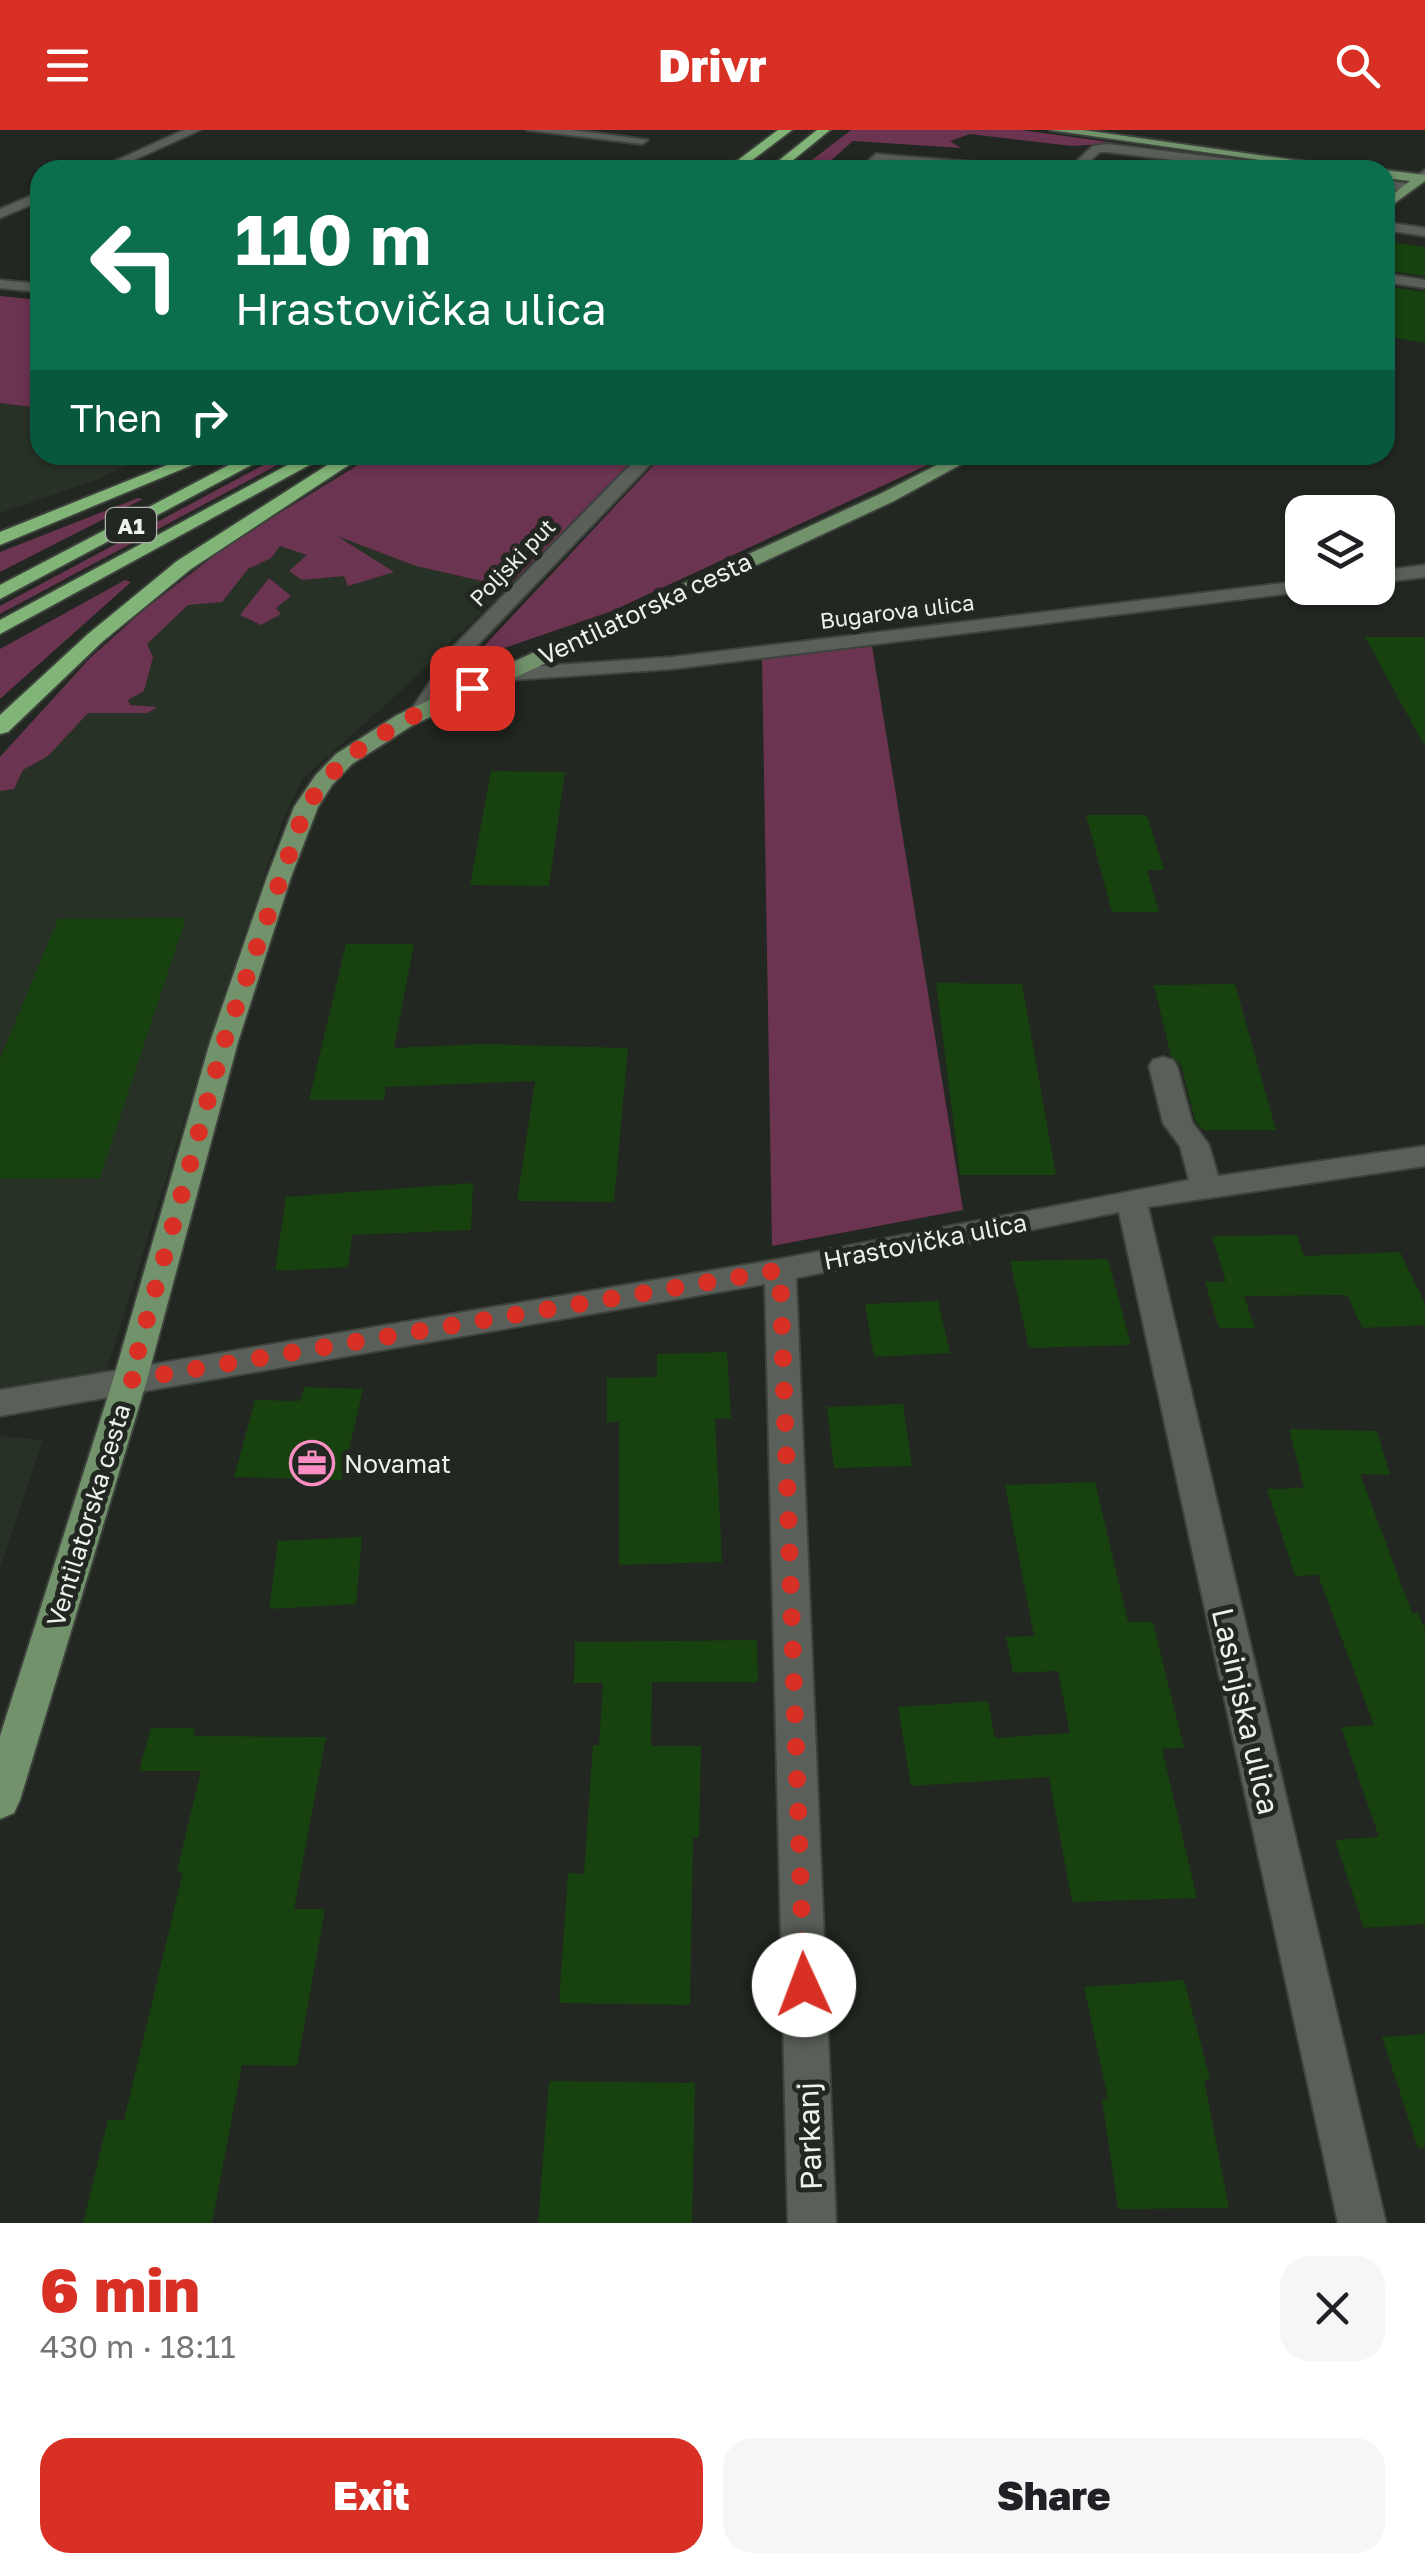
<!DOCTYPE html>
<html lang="en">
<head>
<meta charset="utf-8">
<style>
  body { margin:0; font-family:"Golos Text",sans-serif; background:#f6f6f6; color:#202124; height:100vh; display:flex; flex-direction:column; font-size:38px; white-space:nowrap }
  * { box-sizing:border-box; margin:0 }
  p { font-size:32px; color:#757577 }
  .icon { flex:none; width:55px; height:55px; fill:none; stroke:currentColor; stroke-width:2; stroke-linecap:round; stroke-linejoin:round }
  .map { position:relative; height:2093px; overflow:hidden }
  .sheet { display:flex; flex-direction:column; background:#fff; flex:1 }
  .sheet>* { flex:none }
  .guide { position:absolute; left:30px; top:30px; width:1365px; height:305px; border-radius:30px; box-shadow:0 2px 8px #0004; background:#0b6e4f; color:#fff; overflow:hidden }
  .buttons { position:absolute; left:1285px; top:365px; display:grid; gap:20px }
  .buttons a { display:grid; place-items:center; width:110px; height:110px; border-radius:20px; background:#fff; box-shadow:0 2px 8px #0004; font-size:50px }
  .pin { position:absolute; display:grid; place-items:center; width:85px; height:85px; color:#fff; margin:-42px; border-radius:20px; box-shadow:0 5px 15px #0006 }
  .me { position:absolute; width:110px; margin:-55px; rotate:358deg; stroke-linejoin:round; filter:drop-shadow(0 0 8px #0008) }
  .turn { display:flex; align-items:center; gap:35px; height:210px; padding:0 40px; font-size:45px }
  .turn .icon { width:130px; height:130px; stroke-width:2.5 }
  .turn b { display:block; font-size:70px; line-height:85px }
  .then { display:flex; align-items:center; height:95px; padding:0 40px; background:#0003; gap:20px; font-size:38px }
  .round { display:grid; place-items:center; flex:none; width:105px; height:105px; border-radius:30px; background:#f6f6f6 }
  .summary { display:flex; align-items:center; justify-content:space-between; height:170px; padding:0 40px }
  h1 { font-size:60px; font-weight:800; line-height:75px; color:#d93025 }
  .cta { display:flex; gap:20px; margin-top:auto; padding:20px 40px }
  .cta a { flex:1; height:115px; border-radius:30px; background:#d93025; color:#fff; font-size:40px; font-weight:800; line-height:115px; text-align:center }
  .cta a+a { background:#f6f6f6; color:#202124 }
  header { display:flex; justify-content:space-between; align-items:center; height:130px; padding:0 40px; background:#d93025; color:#fff; font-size:45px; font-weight:800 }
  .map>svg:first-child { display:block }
</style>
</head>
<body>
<header><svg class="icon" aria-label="menu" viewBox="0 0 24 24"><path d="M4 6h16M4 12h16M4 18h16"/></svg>Drivr<svg class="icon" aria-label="search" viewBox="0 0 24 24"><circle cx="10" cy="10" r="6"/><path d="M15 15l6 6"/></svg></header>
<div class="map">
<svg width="1425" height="2093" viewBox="0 0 1425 2093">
  <rect width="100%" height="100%" fill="#222721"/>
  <!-- built -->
  <g fill="#283126">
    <path d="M 0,273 L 40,278 L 40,325 L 150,325 L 91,352 L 0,383 Z"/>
    <path d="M 309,384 L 416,436 L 508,457 L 388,573 L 303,648 L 283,690 L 212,900 L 105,1246 L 0,1263 L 0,661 L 14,659 L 23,640 L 48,626 L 161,498 L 252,423 Z"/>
    <path d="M 0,1306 L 43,1310 L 0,1439 Z"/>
  </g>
  <!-- green -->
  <g fill="#6b3450">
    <path d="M 851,0 L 1021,0 L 1116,13 L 1072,16 L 970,4 L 950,11 L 961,18 L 853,11 L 820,40 L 799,40 Z"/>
    <path d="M 0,166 L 40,170 L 40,278 L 0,273 Z"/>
    <path d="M 282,325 L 296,325 L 0,484 L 0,476 Z"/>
    <path d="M 374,325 L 638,325 L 508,457 L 416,436 L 337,406 L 394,442 L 348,456 L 344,446 L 302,450 L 289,441 L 307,425 L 280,416 L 271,428 L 248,439 L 222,472 L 188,475 L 147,514 L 153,527 L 144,561 L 128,570 L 130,575 L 157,577 L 148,583 L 88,583 L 48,626 L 23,640 L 14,659 L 0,661 L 0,627 L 90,528 L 146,478 L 231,413 Z"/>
    <path d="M 663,325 L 949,325 L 612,481 L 472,529 Z"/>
    <path d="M 138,368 L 143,369 L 0,442 L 0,422 Z"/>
    <path d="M 269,448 L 291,466 L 276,478 L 281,484 L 261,495 L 240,485 Z"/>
    <path d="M 125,450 L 131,452 L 0,569 L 0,519 Z"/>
    <path d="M 872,516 L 963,1080 L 772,1116 L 762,529 Z"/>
  </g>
  <!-- building -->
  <g fill="#17410f">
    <path d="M 1385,111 L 1425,117 L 1425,146 L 1385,140 Z"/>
    <path d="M 1385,156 L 1425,162 L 1425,213 L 1385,206 Z"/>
    <path d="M 1365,507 L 1425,507 L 1425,617 Z"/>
    <path d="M 491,641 L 565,642 L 549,756 L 470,755 Z"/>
    <path d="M 1086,685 L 1147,685 L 1164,740 L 1147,740 L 1159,782 L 1112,782 Z"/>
    <path d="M 186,788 L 100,1048 L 0,1049 L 0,929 L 58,789 Z"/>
    <path d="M 346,814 L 414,814 L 394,918 L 482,914 L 628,918 L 614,1072 L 517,1071 L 535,951 L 386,957 L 384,970 L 309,970 Z"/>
    <path d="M 936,853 L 1022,854 L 1056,1045 L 960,1045 Z"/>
    <path d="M 1235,854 L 1276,1000 L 1203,1000 L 1195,990 L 1181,935 L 1171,926 L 1154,855 Z"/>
    <path d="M 473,1053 L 471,1100 L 352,1105 L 348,1137 L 275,1141 L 286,1067 Z"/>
    <path d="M 1297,1105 L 1304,1126 L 1400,1122 L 1425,1173 L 1425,1195 L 1362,1198 L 1347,1165 L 1244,1166 L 1255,1198 L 1219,1198 L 1205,1152 L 1226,1152 L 1212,1106 Z"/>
    <path d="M 1108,1129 L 1131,1215 L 1029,1218 L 1010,1131 Z"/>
    <path d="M 938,1171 L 950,1223 L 874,1227 L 865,1174 Z"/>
    <path d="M 727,1222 L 731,1288 L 715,1289 L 722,1432 L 619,1435 L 619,1292 L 607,1292 L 607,1248 L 657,1247 L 657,1224 Z"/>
    <path d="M 304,1257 L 363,1259 L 342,1350 L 234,1347 L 255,1270 L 300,1271 Z"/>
    <path d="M 903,1274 L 912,1336 L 834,1338 L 827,1277 Z"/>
    <path d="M 1289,1299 L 1377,1301 L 1390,1345 L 1360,1344 L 1412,1483 L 1418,1483 L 1425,1499 L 1425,1794 L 1364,1798 L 1335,1710 L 1379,1707 L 1341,1597 L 1374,1595 L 1318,1445 L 1295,1446 L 1267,1359 L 1304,1358 Z"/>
    <path d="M 1095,1352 L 1128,1492 L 1153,1492 L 1184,1618 L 1162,1619 L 1197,1768 L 1072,1772 L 1049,1647 L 911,1656 L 898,1577 L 988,1571 L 995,1608 L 1070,1603 L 1058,1541 L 1013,1543 L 1006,1507 L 1034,1506 L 1005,1355 Z"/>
    <path d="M 362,1407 L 356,1474 L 269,1479 L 278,1411 Z"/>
    <path d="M 757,1510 L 758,1552 L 652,1552 L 651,1616 L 701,1616 L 699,1708 L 693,1708 L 690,1875 L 559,1873 L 568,1743 L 584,1744 L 593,1615 L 599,1615 L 603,1553 L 574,1553 L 575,1512 Z"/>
    <path d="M 151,1598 L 195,1598 L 193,1606 L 326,1607 L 294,1779 L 325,1779 L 297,1936 L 242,1935 L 212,2093 L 83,2093 L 108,1990 L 124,1990 L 183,1742 L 177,1741 L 201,1641 L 139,1641 Z"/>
    <path d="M 1184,1850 L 1210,1949 L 1204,1950 L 1229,2078 L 1118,2079 L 1102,1969 L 1108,1969 L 1084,1857 Z"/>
    <path d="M 1425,1904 L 1425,2017 L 1418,2018 L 1382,1907 Z"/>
    <path d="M 549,1951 L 695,1953 L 692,2093 L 538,2093 Z"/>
  </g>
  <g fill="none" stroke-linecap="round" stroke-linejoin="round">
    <defs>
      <g id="minor">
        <path d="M 184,0 L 200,0 L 112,40 L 95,40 Z"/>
        <path d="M 527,0 L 572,0 L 648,10 L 642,14 Z"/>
        <path d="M 1107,14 L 1287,36 L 1293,40 L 1257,40 L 1107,22 L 1100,22 L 1080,40 L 1067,40 L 1093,16 Z"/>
        <path d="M 876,24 L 1022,36 L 1028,40 L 879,32 L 871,40 L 858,40 Z"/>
        <path d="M 1425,40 L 1425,49 L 1421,48 L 1419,44 Z"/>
        <path d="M 1385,50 L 1414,55 L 1415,58 L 1409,62 L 1385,58 Z"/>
        <path d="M 40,62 L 40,71 L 0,88 L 0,79 Z"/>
        <path d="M 1385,92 L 1425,98 L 1425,106 L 1385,100 Z"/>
        <path d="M 1385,144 L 1425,150 L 1425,158 L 1385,152 Z"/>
        <path d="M 0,150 L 40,154 L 40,162 L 0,158 Z"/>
        <path d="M 640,325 L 659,325 L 468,525 L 428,588 L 412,588 L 409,583 L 453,517 Z"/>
        <path d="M 1425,435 L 1425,447 L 1378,453 L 1378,441 Z"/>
        <path d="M 1302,451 L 1302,458 L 1312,458 L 1309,461 L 672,539 L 497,551 L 486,545 L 497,539 L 672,527 Z"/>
        <path d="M 1163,927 L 1173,930 L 1177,936 L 1192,992 L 1209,1015 L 1218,1046 L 1425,1016 L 1425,1036 L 1148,1077 L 1386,2093 L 1338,2093 L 1119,1082 L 796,1148 L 836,2093 L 788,2093 L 765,1154 L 0,1286 L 0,1260 L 780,1129 L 1189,1050 L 1180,1016 L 1163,993 L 1149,936 L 1153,930 Z"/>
      </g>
      <g id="major">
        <path d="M 1050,0 L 1083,0 L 1364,40 L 1330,40 Z"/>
        <path d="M 1385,40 L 1425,45 L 1425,51 L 1385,80 L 1385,70 L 1410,51 L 1385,48 Z"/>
        <path d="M 956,325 L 978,325 L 894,371 L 413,595 L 352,634 L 332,655 L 318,677 L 291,747 L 238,912 L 147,1250 L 20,1670 L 14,1683 L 0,1689 L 0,1606 L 113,1250 L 210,912 L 267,747 L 294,677 L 315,646 L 336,624 L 397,585 L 882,363 Z"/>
      </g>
      <g id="highway">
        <path d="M 778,0 L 792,0 L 739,40 L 725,40 Z"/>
        <path d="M 817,0 L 830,0 L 781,40 L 767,40 Z"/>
        <path d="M 192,325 L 216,325 L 0,415 L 0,402 Z"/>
        <path d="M 248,325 L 270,325 L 0,469 L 0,455 Z"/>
        <path d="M 306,325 L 324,327 L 0,504 L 0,490 Z"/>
        <path d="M 343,325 L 364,325 L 191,439 L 102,512 L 8,602 L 0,604 L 0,585 L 88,504 L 177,431 Z"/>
      </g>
    </defs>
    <!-- minor casing -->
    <use href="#minor" stroke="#3d423c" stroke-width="4"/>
    <!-- major casing -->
    <use href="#major" stroke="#3d423c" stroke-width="4"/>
    <!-- highway casing -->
    <use href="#highway" stroke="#3d423c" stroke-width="4"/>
    <!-- minor -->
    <use href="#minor" fill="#5a6059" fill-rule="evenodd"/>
    <!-- major -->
    <use href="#major" fill="#71926b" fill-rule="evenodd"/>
    <!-- highway -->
    <use href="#highway" fill="#81b477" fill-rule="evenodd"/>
  </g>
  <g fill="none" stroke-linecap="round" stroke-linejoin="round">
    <!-- route -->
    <path stroke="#d93025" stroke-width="18" stroke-dasharray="0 32.4" d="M 472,558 L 405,590 L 344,629 L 306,676 L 224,912 L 130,1250 L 780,1140 L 804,1855"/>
  </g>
  <!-- icons -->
  <defs>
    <symbol id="office-ring" viewBox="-11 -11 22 22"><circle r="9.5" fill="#222721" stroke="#fb8fc4" stroke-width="1.5"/><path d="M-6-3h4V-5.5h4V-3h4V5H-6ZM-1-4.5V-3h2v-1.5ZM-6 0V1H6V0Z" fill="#fb8fc4"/></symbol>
  </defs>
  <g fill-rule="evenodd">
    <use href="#office-ring" x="287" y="1308" width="50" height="50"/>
  </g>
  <g text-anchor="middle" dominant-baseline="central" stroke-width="10" stroke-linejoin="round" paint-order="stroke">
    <!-- shield labels -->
    <rect fill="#222721" stroke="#b0b4b0" stroke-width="2.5" x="106" y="378" width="50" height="34" rx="8"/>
    <g font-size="22" font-weight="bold" fill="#edf1ed">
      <text x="131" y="395">A1</text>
    </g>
    <!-- far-street labels -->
    <g font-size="22" fill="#edf1ed" stroke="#222721">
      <text transform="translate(512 432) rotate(-46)">Poljski put</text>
      <text transform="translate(897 481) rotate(-7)">Bugarova ulica</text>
    </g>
    <!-- street labels -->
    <g font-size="25" fill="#edf1ed" stroke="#222721">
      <text transform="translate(645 478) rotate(-25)">Ventilatorska cesta</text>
      <text transform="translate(925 1111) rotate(-11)">Hrastovička ulica</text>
      <text transform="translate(88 1385) rotate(-73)">Ventilatorska cesta</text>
    </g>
    <!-- poi labels -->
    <g font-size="25" fill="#edf1ed" stroke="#222721" text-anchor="start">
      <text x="344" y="1333">Novamat</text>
    </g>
    <!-- near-street labels -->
    <g font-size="30" fill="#edf1ed" stroke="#222721">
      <text transform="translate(1246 1581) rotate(77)">Lasinjska ulica</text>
      <text transform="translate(809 2006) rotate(-92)">Parkanj</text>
    </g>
  </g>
</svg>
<div class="buttons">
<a><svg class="icon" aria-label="layers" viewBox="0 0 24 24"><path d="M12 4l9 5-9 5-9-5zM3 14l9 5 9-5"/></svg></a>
</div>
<div class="pin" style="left:472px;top:558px;background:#d93025"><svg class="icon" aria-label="arrive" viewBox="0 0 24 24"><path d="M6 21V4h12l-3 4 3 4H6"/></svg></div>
<svg class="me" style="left:804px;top:1855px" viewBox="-20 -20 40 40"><circle r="19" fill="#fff"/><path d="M0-13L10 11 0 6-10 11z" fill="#d93025"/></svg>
<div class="guide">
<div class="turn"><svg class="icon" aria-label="left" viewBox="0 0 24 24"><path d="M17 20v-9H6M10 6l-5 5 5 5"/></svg><div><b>110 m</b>Hrastovička ulica</div></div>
<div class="then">Then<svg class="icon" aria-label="right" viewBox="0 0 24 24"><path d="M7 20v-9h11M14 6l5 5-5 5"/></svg></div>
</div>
</div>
<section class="sheet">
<div class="summary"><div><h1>6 min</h1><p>430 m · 18:11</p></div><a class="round"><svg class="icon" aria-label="close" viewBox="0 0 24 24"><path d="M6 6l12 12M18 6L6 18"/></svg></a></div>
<div class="cta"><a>Exit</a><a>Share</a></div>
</section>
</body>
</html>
